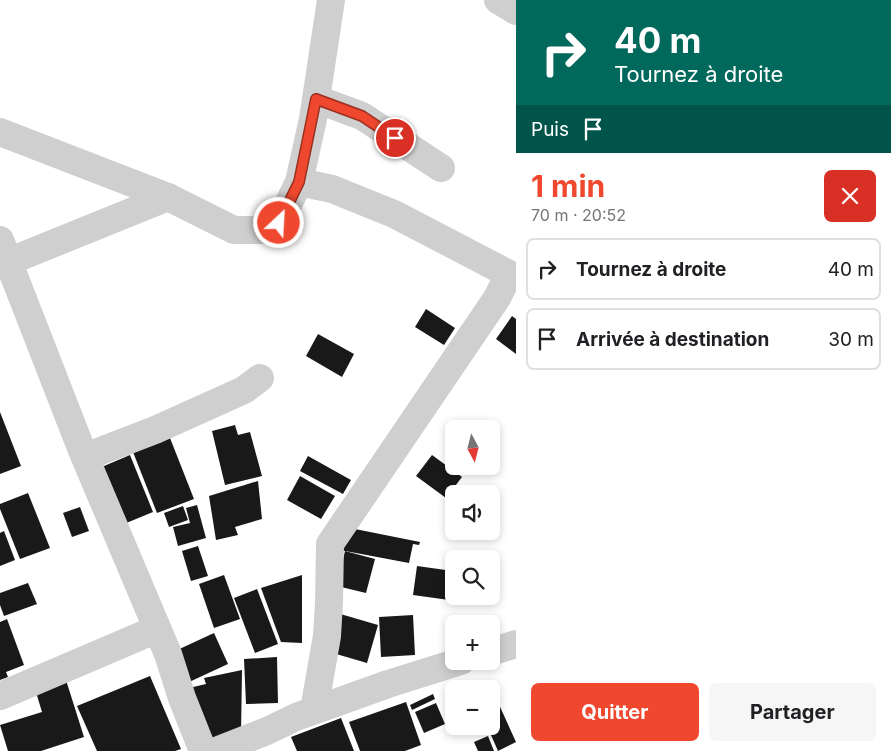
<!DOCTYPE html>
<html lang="fr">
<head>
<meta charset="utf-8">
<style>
  body { margin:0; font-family:Inter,sans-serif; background:#f6f6f6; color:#202124; height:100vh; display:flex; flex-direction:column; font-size:19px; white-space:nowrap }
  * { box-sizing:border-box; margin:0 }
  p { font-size:16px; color:#757577 }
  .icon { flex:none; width:28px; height:28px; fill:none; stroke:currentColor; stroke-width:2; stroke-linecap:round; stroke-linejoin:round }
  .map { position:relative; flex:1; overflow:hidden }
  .sheet { display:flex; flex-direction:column; background:#fff; width:375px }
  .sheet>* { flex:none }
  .banner { background:#00695c; color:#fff; overflow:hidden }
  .needle { width:32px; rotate:173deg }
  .buttons { position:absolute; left:445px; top:420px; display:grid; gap:10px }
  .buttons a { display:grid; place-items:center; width:55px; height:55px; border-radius:8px; background:#fff; box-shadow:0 2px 8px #0003; font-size:25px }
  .pin { position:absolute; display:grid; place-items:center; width:42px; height:42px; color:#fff; margin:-21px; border:2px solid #fff; border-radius:50%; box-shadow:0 1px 5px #0007 }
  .me { position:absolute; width:55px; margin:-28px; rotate:25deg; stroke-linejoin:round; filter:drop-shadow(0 0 4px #0008) }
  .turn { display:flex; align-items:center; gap:18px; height:105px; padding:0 15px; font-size:22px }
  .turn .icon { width:65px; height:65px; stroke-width:2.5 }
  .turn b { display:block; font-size:35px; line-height:42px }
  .then { display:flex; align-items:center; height:48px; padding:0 15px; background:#0003; gap:10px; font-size:19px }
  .round { display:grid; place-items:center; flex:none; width:52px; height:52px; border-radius:8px; background:#f6f6f6 }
  .head { display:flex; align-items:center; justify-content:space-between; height:85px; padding:0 15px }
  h1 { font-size:30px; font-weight:700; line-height:38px; color:#ef482f }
  .cta { display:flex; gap:10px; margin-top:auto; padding:10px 15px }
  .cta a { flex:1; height:58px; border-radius:8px; background:#ef482f; color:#fff; font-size:20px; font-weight:700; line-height:58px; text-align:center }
  .cta a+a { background:#f6f6f6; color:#202124 }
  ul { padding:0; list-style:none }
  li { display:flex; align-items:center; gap:15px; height:62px; margin:0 10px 8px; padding:0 5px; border:2px solid #e0e0e0; border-radius:8px }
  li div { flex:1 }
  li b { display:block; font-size:19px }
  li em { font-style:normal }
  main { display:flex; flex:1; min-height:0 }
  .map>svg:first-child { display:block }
</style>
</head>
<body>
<main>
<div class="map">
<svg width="516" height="751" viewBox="0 0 516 751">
  <rect width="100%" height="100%" fill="#fff"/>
  <!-- building -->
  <g fill="#191919">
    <path d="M 426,309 L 455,328 L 444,345 L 415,327 Z"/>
    <path d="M 512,316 L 516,319 L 516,354 L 496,339 Z"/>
    <path d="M 318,334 L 354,354 L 342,377 L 306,356 Z"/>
    <path d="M 0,412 L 21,466 L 0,474 Z"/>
    <path d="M 235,425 L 238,435 L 250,432 L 262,476 L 225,485 L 212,431 Z"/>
    <path d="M 170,438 L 194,499 L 157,513 L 133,452 Z"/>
    <path d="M 130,455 L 153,512 L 119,526 L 97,469 Z"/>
    <path d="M 432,455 L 462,477 L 446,498 L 416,476 Z"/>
    <path d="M 308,456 L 351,480 L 343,494 L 300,471 Z"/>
    <path d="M 300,476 L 335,496 L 321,519 L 287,500 Z"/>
    <path d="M 258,481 L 262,519 L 235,527 L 238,535 L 216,540 L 209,496 Z"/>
    <path d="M 28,493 L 50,548 L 20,559 L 0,509 L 0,504 Z"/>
    <path d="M 197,505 L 206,538 L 178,546 L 173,527 L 190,523 L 186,508 Z"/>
    <path d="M 183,506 L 188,520 L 169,527 L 164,513 Z"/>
    <path d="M 80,507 L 89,531 L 72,537 L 63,513 Z"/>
    <path d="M 345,527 L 420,542 L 419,545 L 413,544 L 409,563 L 340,550 Z"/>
    <path d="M 4,531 L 15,560 L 0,566 L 0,533 Z"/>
    <path d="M 198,546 L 208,576 L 191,581 L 182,551 Z"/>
    <path d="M 345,551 L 375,559 L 366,593 L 337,586 Z"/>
    <path d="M 417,566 L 453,571 L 449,600 L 413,595 Z"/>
    <path d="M 224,575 L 240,619 L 214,628 L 199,584 Z"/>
    <path d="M 302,575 L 302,643 L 281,642 L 261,588 Z"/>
    <path d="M 28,583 L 37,604 L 4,616 L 0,605 L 0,593 Z"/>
    <path d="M 257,589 L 278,644 L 255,653 L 234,598 Z"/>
    <path d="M 337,613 L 378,625 L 367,663 L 326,651 Z"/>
    <path d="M 413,615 L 415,655 L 381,657 L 379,617 Z"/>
    <path d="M 7,619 L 24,665 L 6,672 L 8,677 L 0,680 L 0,622 Z"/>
    <path d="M 214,633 L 228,664 L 187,683 L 173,652 Z"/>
    <path d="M 277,657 L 278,703 L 246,704 L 244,659 Z"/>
    <path d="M 242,670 L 241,735 L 207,740 L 189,688 L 206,684 L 204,678 Z"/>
    <path d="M 150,676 L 181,749 L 175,751 L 97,751 L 77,706 Z"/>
    <path d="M 66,680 L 84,737 L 41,751 L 8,751 L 0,725 L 42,712 L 35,689 Z"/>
    <path d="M 433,694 L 435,699 L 412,710 L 410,705 Z"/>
    <path d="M 496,698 L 516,742 L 498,751 L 487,726 L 491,726 L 491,701 Z"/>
    <path d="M 406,702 L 421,745 L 405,751 L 360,751 L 349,722 Z"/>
    <path d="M 436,703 L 445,724 L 424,733 L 415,712 Z"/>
    <path d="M 341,718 L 354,751 L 297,751 L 291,737 Z"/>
    <path d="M 488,736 L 494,751 L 478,751 L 474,742 Z"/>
  </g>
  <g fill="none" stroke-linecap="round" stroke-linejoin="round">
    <!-- minor -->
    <g stroke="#cfcfcf" stroke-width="28">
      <path d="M 498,0 L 516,11"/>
      <path d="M 316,99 L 362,116 L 441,168"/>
      <path d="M 0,132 L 168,197 L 234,230 L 260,230 L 279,223 L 299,182 L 313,119 L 331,0"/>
      <path d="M 299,182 L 332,189 L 394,214 L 509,274 L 497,298 L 330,544 L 329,603 L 327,636 L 314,710"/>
      <path d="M 0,240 L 81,448 L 168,654 L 182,698 L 203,751"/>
      <path d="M 0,265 L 168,197"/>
      <path d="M 85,457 L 155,430 L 244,390 L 260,378"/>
      <path d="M 491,652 L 516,644"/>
      <path d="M 0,696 L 157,629"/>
      <path d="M 216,751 L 267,731 L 296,717 L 388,684 L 461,661"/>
    </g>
  </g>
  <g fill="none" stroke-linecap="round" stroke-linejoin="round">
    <defs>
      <path id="route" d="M 279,223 L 299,182 L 316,99 L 362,116 L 395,138"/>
    </defs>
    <!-- route casing -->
    <use href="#route" stroke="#9b2f1f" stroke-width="12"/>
    <!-- route -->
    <use href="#route" stroke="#ef482f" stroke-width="9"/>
  </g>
</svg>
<div class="buttons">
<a><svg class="needle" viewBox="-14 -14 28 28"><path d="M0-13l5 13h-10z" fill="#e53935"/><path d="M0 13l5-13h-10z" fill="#757577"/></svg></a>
<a><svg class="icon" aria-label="sound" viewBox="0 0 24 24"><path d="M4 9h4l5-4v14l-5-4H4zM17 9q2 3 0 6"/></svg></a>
<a><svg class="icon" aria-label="search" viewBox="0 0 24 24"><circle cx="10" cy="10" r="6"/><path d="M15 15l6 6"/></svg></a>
<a>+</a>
<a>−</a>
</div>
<div class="pin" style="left:395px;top:138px;background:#d93025"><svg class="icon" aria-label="arrive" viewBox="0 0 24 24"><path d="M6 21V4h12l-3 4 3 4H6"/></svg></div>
<svg class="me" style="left:279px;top:223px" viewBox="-20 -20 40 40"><circle r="17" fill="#ef482f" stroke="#fff" stroke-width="3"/><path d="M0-11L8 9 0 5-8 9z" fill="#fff"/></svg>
</div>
<section class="sheet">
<div class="banner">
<div class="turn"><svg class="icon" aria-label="right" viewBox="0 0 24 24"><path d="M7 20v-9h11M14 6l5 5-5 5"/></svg><div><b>40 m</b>Tournez à droite</div></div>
<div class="then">Puis<svg class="icon" aria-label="arrive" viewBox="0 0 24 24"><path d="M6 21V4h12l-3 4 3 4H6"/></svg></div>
</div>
<div class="head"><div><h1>1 min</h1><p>70 m · 20:52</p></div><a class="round" style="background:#d93025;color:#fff"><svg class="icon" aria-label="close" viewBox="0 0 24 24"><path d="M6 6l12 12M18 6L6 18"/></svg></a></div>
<ul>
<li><svg class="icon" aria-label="right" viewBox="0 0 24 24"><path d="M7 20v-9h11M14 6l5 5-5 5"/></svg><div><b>Tournez à droite</b></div><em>40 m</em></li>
<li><svg class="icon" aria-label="arrive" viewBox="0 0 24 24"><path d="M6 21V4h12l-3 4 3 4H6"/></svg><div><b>Arrivée à destination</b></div><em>30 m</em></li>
</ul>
<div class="cta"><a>Quitter</a><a>Partager</a></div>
</section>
</main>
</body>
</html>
